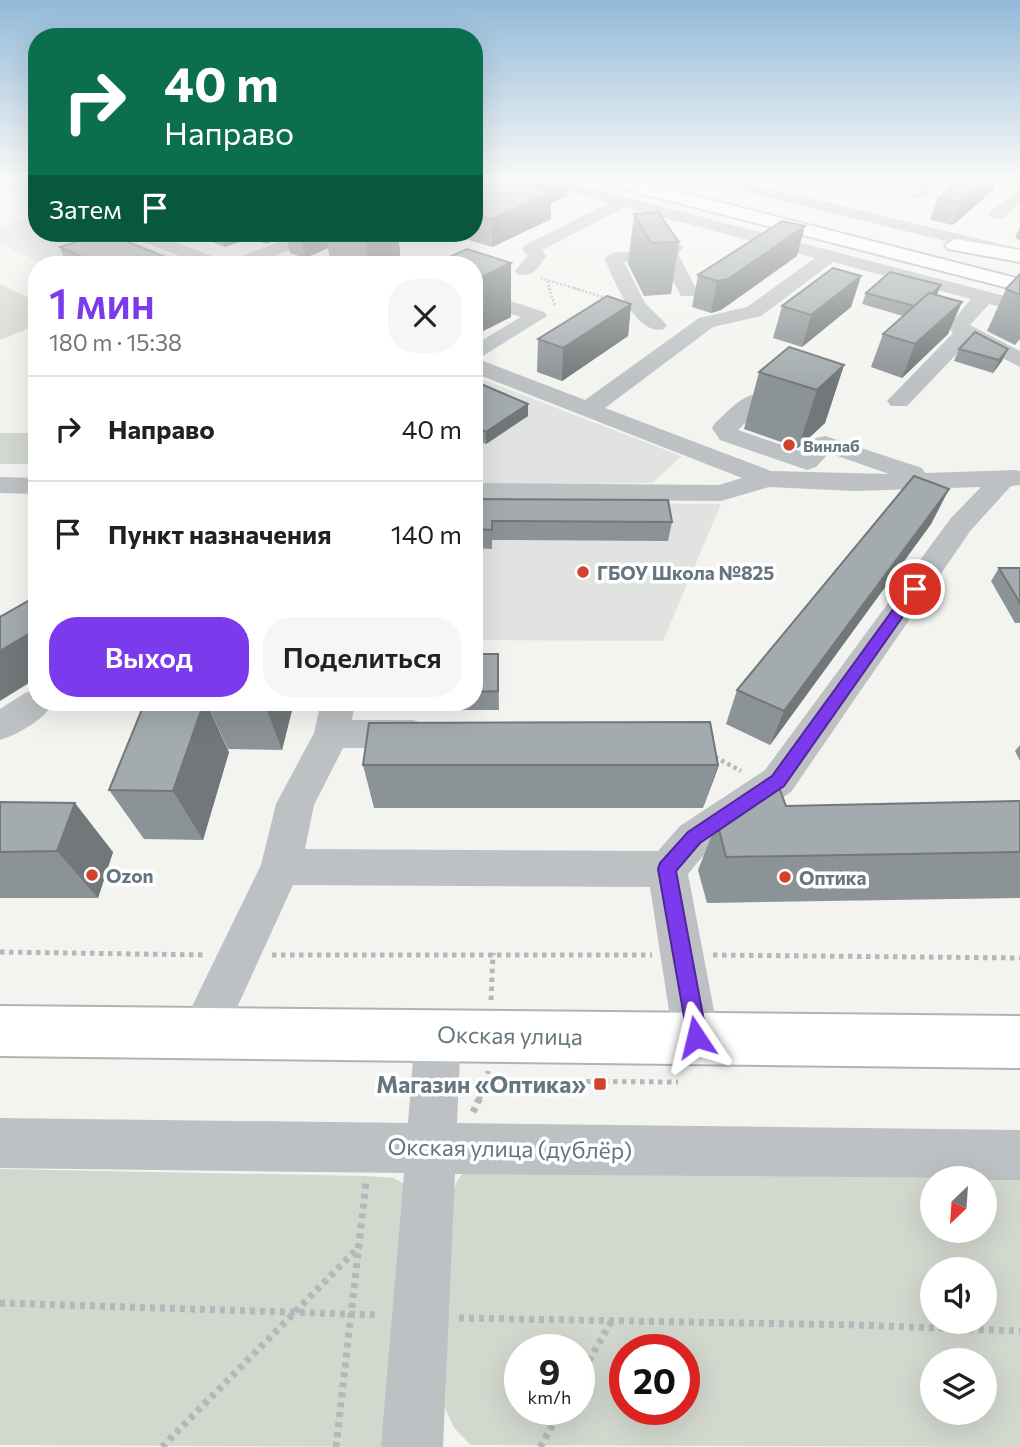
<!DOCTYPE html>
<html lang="ru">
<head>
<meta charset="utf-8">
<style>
  body { margin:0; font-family:Commissioner,sans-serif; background:#f6f6f6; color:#202124; height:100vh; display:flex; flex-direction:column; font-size:26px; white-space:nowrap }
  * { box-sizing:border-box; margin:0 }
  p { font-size:23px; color:#757577 }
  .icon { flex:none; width:38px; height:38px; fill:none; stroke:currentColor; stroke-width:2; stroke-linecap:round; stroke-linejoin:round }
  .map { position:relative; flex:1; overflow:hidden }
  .drawer { position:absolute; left:28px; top:256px; width:455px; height:455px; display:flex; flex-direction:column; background:#fff; border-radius:28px; box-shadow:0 7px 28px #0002 }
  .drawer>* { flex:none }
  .top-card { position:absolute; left:28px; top:28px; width:455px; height:214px; border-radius:28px; box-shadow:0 7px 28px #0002; background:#0b6e4f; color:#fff; overflow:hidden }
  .needle { width:46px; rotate:205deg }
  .tools { position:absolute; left:920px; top:1166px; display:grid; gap:14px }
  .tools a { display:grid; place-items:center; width:77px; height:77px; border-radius:50%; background:#fff; box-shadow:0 7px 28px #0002; font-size:35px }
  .speed { position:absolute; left:504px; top:1334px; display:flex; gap:14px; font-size:35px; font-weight:700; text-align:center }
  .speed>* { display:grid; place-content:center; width:91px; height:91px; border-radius:50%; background:#fff; box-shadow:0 7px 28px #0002; line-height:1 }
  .speed small { font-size:18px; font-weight:400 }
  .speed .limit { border:10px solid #d22; background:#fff; color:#111 }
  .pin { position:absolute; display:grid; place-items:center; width:60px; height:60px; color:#fff; margin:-30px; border:4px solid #fff; border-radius:50%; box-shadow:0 2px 7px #0007 }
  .me { position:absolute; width:77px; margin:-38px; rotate:350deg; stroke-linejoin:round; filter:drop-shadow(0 0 5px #0008) }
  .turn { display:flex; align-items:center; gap:24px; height:147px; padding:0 21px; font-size:32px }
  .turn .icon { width:91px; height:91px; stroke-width:2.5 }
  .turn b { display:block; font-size:49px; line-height:60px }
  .then { display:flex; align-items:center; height:66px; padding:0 21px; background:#0003; gap:14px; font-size:26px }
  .round { display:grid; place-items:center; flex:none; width:74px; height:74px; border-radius:28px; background:#f6f6f6 }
  .overview { display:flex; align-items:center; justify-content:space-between; height:119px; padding:0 21px }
  h1 { font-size:42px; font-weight:600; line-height:52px; color:#7c3aed }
  .button { display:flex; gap:14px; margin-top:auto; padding:14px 21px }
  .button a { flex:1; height:80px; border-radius:28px; background:#7c3aed; color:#fff; font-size:28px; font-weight:600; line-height:80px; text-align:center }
  .button a+a { background:#f6f6f6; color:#202124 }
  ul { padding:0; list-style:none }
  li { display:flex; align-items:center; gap:21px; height:105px; padding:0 21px; border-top:2px solid #e0e0e0 }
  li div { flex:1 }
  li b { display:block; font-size:26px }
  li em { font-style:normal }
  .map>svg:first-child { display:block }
</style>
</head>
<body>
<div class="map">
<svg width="1020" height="1447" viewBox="0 0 1020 1447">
  <rect width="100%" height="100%" fill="#f3f3f0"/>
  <!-- built -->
  <g fill="#e1e3e0">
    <path d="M 37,215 L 37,233 L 117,233 L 193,264 L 43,264 L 0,244 L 0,227 Z"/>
    <path d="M 474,376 L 681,456 L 653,483 L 474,485 Z"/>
    <path d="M 474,503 L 721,504 L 663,641 L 474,640 Z"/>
  </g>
  <!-- green -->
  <g fill="#d3d8cf" fill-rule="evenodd">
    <path d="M 0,284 L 37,302 L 37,325 L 0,340 Z"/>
    <rect x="0" y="433" width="37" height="31"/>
    <path d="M 470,1166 L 1020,1170 L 1020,1447 L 471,1445 L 454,1428 L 445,1408 L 451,1196 L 458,1179 ZM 933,1178 L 985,1178 L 985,1230 L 933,1230 ZM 933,1269 L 985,1269 L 985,1321 L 933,1321 ZM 520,1349 L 579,1349 L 579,1409 L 520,1409 ZM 625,1349 L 684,1349 L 684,1409 L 625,1409 ZM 933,1360 L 985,1360 L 985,1412 L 933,1412 Z"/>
    <path d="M 0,1169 L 367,1176 L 393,1178 L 405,1184 L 384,1447 L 0,1445 Z"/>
  </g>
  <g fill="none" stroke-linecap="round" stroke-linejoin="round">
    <defs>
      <g id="major">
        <path d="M 599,179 L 629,179 L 1020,279 L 1020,291 L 601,183 Z"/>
        <path d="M 955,239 L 1020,250 L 1020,262 L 948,249 L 945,245 Z"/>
        <path d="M 0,1006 L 1020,1016 L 1020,1068 L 0,1056 Z"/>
      </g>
    </defs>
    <!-- major casing -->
    <use href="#major" stroke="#aeb4b6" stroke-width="4"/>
    <!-- path-far4 -->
    <g stroke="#b5b8ba" stroke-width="2" stroke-dasharray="2 2" stroke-linecap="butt">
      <path d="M 541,278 L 580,290"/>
      <path d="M 547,281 L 550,290"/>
    </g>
    <!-- path-far3 -->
    <g stroke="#b5b8ba" stroke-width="2.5" stroke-dasharray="2 2" stroke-linecap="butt">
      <path d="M 549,288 L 555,306"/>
      <path d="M 574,288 L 609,299"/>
    </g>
    <!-- path-far2 -->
    <path stroke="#b5b8ba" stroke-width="4.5" stroke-dasharray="3.5 3.5" stroke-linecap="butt" d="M 715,757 L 741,771"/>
    <!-- path-far1 -->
    <g stroke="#b5b8ba" stroke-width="5" stroke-dasharray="4.5 4.5" stroke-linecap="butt">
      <path d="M 0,952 L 207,955"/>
      <path d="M 272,955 L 652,955"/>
      <path d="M 713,955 L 1020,958"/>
      <path d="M 491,1000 L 493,953"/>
      <path d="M 487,1081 L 678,1082"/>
      <path d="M 479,1099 L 487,1081 L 488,1071"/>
    </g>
    <!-- path -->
    <g stroke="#b5b8ba" stroke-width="7" stroke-dasharray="5 5" stroke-linecap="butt">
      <path d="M 473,1112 L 480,1097"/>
      <path d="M 0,1303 L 380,1315"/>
      <path d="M 459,1318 L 858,1325 L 1020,1331"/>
      <path d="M 579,1378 L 611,1322"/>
      <path d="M 162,1447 L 360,1246"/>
      <path d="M 336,1447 L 366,1182"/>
      <path d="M 540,1447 L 562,1409"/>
    </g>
    <!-- minor -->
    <g fill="#bdc1c4" fill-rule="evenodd">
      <path d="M 0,179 L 18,179 L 37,187 L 37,198 L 0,183 Z"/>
      <path d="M 530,179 L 556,179 L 1020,300 L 1020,312 L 989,304 L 970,325 L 1020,351 L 1020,367 L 969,341 L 907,406 L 891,406 L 887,401 L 953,333 L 948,327 L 971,299 L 833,262 L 761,316 L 713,327 L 605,408 L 771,471 L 889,474 L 829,453 L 816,467 L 807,470 L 720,440 L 712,428 L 715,423 C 729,411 745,390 764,395 L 768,400 L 738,430 L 802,452 L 816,438 L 825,436 L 922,468 L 925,473 L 1016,470 L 1020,471 L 1020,485 L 1011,486 L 971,530 L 791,792 L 708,850 L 688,874 L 719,1037 L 712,1053 L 696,1060 L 680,1053 L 673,1037 L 650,887 L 293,885 L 218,1049 L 202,1056 L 186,1049 L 179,1033 L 261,865 L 276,804 L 314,733 L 321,702 L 355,702 L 352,720 L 413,720 L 426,724 L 431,734 L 426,744 L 413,748 L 343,748 L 314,805 L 305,849 L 658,851 L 680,826 L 765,770 L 951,518 L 981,487 L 854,491 L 769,487 L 721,501 L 474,499 L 474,483 L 719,485 L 742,478 L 474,373 L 474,345 L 521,317 L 474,302 L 474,289 L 544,312 L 547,316 L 478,359 L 585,400 L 699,318 L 747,307 L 815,258 L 625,207 L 542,250 L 546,256 C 539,268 533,278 517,274 L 515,270 L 528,256 L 522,249 L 525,245 L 609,203 L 532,182 Z"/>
      <path d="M 703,179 L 731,179 L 1020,249 L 1020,259 L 705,182 Z"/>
      <path d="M 931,179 L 949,179 L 924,198 L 912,198 L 910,195 Z"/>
      <path d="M 1020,190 L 1020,203 L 1003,218 L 991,218 L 989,214 L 991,210 Z"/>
      <path d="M 128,233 L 152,233 L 222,260 L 225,264 L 200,264 L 131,237 Z"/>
      <path d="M 301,233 L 325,233 L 322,237 L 254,264 L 229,264 L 232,260 Z"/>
      <path d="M 675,242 L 684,247 L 678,254 L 698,292 L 695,296 L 681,296 L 662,259 L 624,262 L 645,303 L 667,325 L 664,329 C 635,337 614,279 604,258 L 613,253 L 663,248 Z"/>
      <path d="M 0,477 L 37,478 L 37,494 L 0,493 Z"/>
      <path d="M 37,689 L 37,702 L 54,702 C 45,719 19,734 0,740 L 0,709 L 25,693 Z"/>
      <path d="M 438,1012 L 454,1019 L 461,1035 L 457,1123 L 1020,1130 L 1020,1180 L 985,1180 L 985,1178 L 455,1174 L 443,1447 L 381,1447 L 404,1173 L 0,1168 L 0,1118 L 408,1123 L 415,1035 L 422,1019 Z"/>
    </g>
    <!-- major -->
    <use href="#major" fill="#fff" fill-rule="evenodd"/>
  </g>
  <!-- wall -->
  <g fill="#8c9396">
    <path d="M 25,179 L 37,179 L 37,186 Z"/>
    <path d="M 474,179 L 567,179 L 567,196 L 551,203 L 551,219 L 492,247 L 445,233 L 474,233 Z"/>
    <path d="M 993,190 L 953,225 L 930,220 L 938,198 Z"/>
    <path d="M 634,214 L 679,242 L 671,294 L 644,296 L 628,264 Z"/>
    <path d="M 1020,227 L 1020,240 L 1015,238 Z"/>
    <path d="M 189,233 L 398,233 L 401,264 L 331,264 L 328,248 L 305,258 L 290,253 L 286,236 L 266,244 L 250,238 L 225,247 Z"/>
    <path d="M 60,247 L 175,261 L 176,264 L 78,264 L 64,258 Z"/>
    <path d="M 467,249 L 511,317 L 475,335 L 474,335 L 474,264 Z"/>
    <path d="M 797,256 L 721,310 L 711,313 L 692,307 L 698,275 Z"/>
    <path d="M 1020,274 L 1020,339 L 1015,345 L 987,331 L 1006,289 Z"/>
    <path d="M 861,276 L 851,307 L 802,347 L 773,338 L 782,306 Z"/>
    <path d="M 866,293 L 937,295 L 948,334 L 902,378 L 871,367 L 883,334 L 903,316 L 862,304 Z"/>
    <path d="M 631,304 L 628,336 L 562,381 L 537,372 L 538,339 Z"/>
    <path d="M 959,349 L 1002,361 L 993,373 L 954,361 Z"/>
    <path d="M 844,365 L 825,423 L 798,448 L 744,429 L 759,372 Z"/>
    <path d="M 474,381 L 528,404 L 528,416 L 486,444 L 474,439 Z"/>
    <path d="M 949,489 L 931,524 L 770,745 L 726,724 L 737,690 Z"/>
    <path d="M 474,499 L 672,522 L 668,541 L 492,540 L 492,549 L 474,548 Z"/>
    <path d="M 999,568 L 1020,568 L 1020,623 L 1015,623 L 991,581 Z"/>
    <path d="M 474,654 L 498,654 L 499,710 L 425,710 L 424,702 L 474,702 Z"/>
    <path d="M 206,702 L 294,702 L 282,750 L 228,749 Z"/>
    <path d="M 1020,745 L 1020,761 L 1015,751 Z"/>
    <path d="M 229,752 L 203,840 L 144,839 L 109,790 Z"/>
    <path d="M 363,765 L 719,765 L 703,808 L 374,808 Z"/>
    <path d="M 1020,801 L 1020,898 L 707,903 L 698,870 L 717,822 L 786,806 Z"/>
    <path d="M 0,802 L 113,852 L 98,898 L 0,898 Z"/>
  </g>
  <!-- shaded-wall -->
  <g fill="#72787a">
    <path d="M 546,179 L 567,179 L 567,196 L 551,203 L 551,219 L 492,247 L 492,219 L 532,186 Z"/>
    <path d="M 990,179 L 997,179 L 993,190 L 953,225 L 961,203 Z"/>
    <path d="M 805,226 L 797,256 L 721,310 L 711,313 L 717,281 Z"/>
    <path d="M 222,233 L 248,233 L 250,238 L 225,247 Z"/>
    <path d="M 263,233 L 286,233 L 286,236 L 266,244 Z"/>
    <path d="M 300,233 L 326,233 L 328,248 L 305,258 Z"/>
    <path d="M 384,233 L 398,233 L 401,264 L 368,264 L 365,242 Z"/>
    <path d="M 511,263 L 511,317 L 475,335 L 474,281 Z"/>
    <path d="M 861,276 L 851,307 L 802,347 L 811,315 Z"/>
    <path d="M 941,285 L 936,297 L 918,307 Z"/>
    <path d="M 962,302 L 948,334 L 902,378 L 915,344 Z"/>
    <path d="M 631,304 L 628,336 L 562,381 L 563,348 Z"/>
    <path d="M 1008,349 L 1002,361 L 993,373 L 999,360 Z"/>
    <path d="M 844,365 L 825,423 L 798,448 L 817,390 Z"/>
    <path d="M 528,404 L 528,416 L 486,444 L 486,432 Z"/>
    <path d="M 949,489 L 931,524 L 770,745 L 784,711 Z"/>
    <path d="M 37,629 L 37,678 L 0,701 L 0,651 Z"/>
    <path d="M 204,702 L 206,702 L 229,752 L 203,840 L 173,791 Z"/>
    <path d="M 264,702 L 294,702 L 282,750 Z"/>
    <path d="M 718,765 L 719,765 L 703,808 Z"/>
    <path d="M 75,803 L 113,852 L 98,898 L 57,851 Z"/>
  </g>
  <!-- building -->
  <g fill="#a3abae" stroke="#72787a" stroke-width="2">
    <path d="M 474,179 L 546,179 L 532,186 L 552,192 L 492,219 L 474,214 Z"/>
    <path d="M 962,179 L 990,179 L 961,203 L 938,198 Z"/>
    <path d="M 658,212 L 679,242 L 651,243 L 634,214 Z"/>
    <path d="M 782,221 L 805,226 L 728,279 L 717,281 L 698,275 Z"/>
    <path d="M 102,233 L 106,233 L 175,261 L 166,264 L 99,264 L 60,247 Z"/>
    <path d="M 335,233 L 384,233 L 365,242 Z"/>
    <path d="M 467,249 L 511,263 L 474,281 L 474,264 L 434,264 Z"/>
    <path d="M 833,268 L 861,276 L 811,315 L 782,306 Z"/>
    <path d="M 890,272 L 941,285 L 932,294 L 929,293 L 914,306 L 866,293 Z"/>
    <path d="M 1020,274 L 1020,295 L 1006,289 Z"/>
    <path d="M 929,293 L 962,302 L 915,344 L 883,334 Z"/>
    <path d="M 607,296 L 631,304 L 563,348 L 538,339 Z"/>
    <path d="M 975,332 L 1008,349 L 999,360 L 959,349 Z"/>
    <path d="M 789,347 L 844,365 L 817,390 L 759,372 Z"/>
    <path d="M 474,381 L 528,404 L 486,432 L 474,426 Z"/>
    <path d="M 914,476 L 949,489 L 784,711 L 737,690 Z"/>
    <path d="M 474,499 L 668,500 L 672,522 L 492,521 L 492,530 L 474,529 Z"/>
    <path d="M 999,568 L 1020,568 L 1020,603 Z"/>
    <path d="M 37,596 L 37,629 L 0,651 L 0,617 Z"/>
    <path d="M 474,654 L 498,654 L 498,691 L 474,692 Z"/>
    <path d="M 145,702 L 204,702 L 173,791 L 109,790 Z"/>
    <path d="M 710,722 L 718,765 L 363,765 L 369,723 Z"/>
    <path d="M 777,782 L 786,806 L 1020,801 L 1020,852 L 726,857 L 717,822 Z"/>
    <path d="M 0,802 L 75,803 L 57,851 L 0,852 Z"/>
  </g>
  <!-- sky -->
  <linearGradient id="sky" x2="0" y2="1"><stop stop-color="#92b9d9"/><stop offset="0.47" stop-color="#fafaf8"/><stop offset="1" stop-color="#fafaf8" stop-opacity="0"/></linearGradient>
  <rect width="1020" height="382" fill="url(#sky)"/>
  <!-- route -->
  <path fill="#7c3aed" stroke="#51269a" stroke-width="2" d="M 915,584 L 922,589 L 920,592 L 784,786 L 700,843 L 676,871 L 707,1037 L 703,1045 L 696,1048 L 689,1045 L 658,869 L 660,863 L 688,832 L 772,776 L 911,585 Z"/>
  <!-- markers -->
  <g fill="#d4422f" stroke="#fff" stroke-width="2.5">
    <circle cx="789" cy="445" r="7"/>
    <circle cx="583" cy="572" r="7"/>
    <circle cx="92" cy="875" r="7"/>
    <circle cx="785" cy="877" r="7"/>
    <rect x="593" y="1077" width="14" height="14" rx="3.5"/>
  </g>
  <g text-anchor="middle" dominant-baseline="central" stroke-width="7" stroke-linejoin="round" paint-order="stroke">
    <!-- far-poi labels -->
    <g font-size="16" font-weight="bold" fill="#65767e" stroke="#fff" text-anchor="start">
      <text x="803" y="445">Винлаб</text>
    </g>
    <!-- poi labels -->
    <g font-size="19" font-weight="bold" fill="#65767e" stroke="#fff" text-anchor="start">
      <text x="597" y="572">ГБОУ Школа №825</text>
      <text x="106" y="875">Ozon</text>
      <text x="799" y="877">Оптика</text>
    </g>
    <!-- near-street labels -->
    <g font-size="23" fill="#65767e" stroke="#fff">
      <text transform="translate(510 1035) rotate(1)">Окская улица</text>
      <text transform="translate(510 1148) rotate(1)">Окская улица (дублёр)</text>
    </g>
    <!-- near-poi labels -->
    <g font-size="23" font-weight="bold" fill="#65767e" stroke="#fff" text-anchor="end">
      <text x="586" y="1084">Магазин «Оптика»</text>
    </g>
  </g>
</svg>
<div class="tools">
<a><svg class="needle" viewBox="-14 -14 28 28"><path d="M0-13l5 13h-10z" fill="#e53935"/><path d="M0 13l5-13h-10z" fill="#757577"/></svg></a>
<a><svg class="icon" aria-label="sound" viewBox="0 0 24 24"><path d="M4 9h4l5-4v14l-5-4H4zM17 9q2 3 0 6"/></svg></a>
<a><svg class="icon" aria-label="layers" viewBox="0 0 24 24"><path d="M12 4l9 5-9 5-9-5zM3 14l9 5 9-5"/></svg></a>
</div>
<div class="speed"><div>9<small>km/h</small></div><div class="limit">20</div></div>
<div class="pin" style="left:915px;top:589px;background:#d93025"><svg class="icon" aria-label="arrive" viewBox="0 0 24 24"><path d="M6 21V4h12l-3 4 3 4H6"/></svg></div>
<svg class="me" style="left:696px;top:1037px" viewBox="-20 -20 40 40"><path d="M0-17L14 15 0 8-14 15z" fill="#7c3aed" stroke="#fff" stroke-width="4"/></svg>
<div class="top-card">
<div class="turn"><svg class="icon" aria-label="right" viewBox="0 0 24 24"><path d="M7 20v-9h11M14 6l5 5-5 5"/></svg><div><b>40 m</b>Направо</div></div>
<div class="then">Затем<svg class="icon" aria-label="arrive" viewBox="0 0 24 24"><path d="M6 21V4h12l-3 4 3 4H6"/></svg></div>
</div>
<section class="drawer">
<div class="overview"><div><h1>1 мин</h1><p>180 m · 15:38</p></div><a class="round"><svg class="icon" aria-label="close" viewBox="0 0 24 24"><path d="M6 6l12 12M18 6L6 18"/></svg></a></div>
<ul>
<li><svg class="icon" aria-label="right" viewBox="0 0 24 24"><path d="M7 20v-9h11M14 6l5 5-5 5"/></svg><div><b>Направо</b></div><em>40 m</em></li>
<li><svg class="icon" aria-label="arrive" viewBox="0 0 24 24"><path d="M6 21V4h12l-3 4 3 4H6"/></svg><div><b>Пункт назначения</b></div><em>140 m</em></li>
</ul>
<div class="button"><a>Выход</a><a>Поделиться</a></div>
</section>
</div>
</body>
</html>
